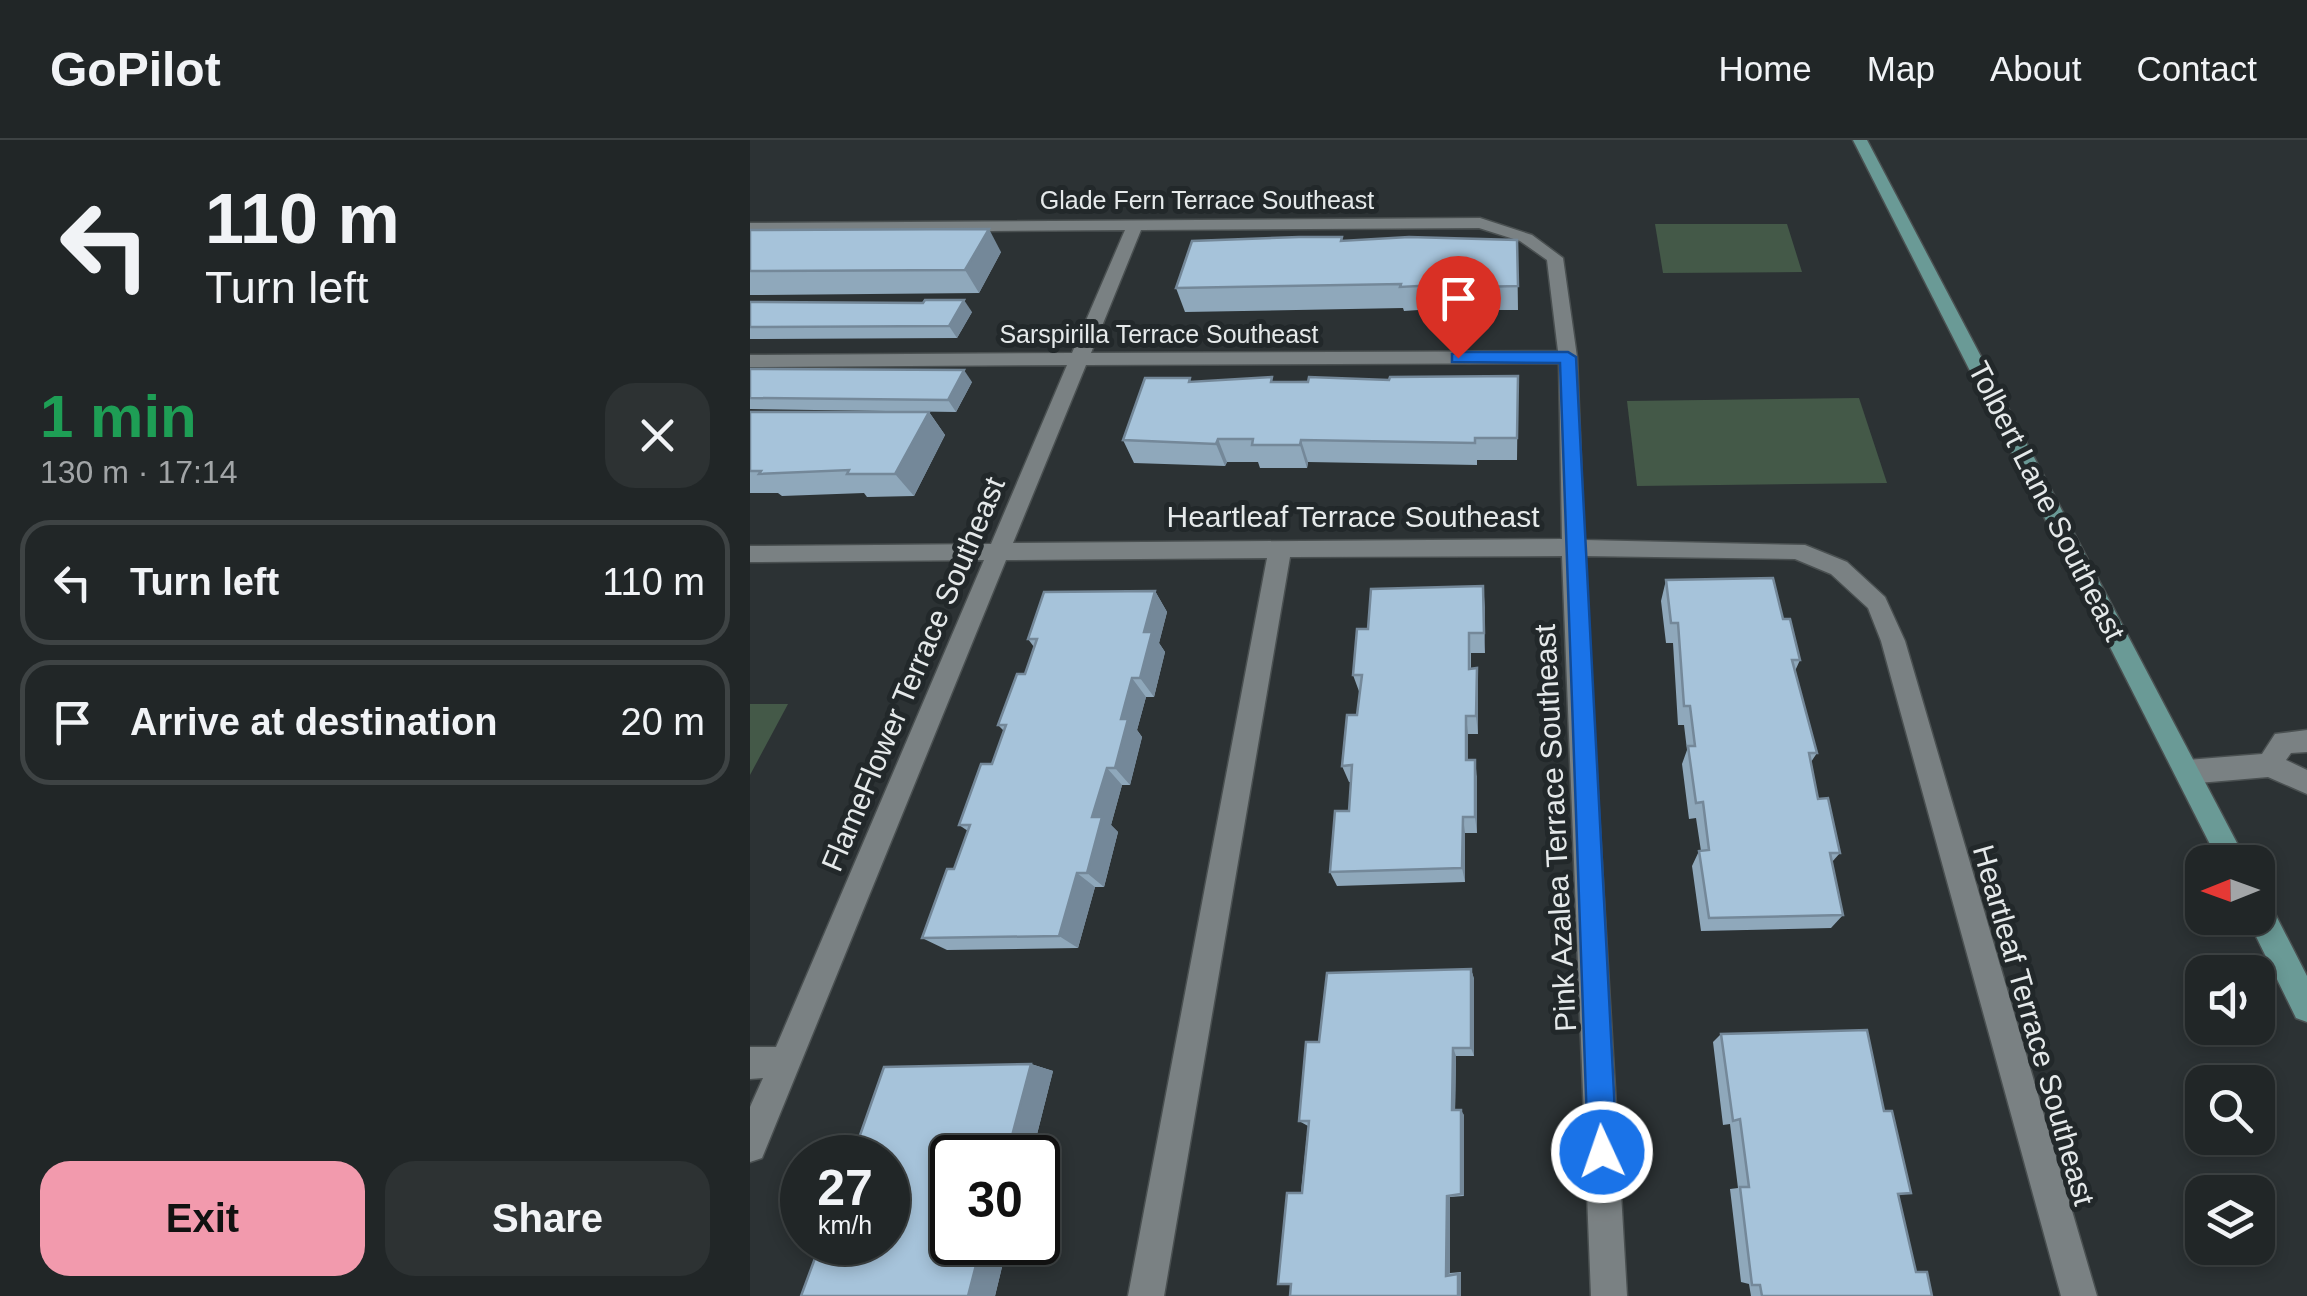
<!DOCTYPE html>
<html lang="en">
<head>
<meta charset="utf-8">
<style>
  body { margin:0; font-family:Arial,sans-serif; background:#2d3233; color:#f1f3f6; height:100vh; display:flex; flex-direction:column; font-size:38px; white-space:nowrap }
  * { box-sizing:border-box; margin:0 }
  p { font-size:32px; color:#a2a5a7 }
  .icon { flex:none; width:55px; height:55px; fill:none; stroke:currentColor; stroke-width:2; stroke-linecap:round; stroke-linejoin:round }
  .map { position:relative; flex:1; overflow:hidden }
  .sheet { display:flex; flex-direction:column; background:#212627; width:750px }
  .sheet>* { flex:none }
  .hud { background:#212627; color:#f1f3f6; overflow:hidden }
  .needle { width:65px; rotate:269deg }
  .controls { position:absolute; left:1435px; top:705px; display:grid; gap:20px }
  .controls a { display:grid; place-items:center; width:90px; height:90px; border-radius:20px; background:#212627; box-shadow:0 5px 15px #0003,0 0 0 2px #3e4344; font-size:50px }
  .speed { position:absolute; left:30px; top:995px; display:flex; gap:20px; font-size:50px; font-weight:700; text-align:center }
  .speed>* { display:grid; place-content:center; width:130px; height:130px; border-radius:50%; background:#212627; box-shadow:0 5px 15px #0003,0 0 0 2px #3e4344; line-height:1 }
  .speed small { font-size:25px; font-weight:400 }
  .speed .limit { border:5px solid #111; border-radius:15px; background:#fff; color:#111 }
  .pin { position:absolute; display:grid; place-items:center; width:85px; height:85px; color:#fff; margin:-102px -42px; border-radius:50% 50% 50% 0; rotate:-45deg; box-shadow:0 0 10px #0007 }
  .pin .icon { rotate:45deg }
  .me { position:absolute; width:110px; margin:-55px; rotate:357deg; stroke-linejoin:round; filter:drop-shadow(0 0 8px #0008) }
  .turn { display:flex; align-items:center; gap:35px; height:210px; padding:0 40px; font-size:45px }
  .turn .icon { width:130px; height:130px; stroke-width:2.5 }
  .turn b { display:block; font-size:70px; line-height:85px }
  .round { display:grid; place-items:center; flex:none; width:105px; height:105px; border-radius:30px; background:#2d3233 }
  .head { display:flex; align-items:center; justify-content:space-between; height:170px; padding:0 40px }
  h1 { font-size:60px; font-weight:600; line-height:75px; color:#1e9e55 }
  .cta { display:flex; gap:20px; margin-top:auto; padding:20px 40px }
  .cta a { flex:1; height:115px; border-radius:30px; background:#f29aad; color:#111; font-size:40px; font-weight:600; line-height:115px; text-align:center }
  .cta a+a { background:#2d3233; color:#f1f3f6 }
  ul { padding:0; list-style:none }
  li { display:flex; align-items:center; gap:30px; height:125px; margin:0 20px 15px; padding:0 20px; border:5px solid #3e4344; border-radius:30px }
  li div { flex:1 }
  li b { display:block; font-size:38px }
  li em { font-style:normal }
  header { display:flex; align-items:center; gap:60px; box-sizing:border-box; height:140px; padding:0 50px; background:#212627; border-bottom:2px solid #3e4344 }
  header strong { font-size:48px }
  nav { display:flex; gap:55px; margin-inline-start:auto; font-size:35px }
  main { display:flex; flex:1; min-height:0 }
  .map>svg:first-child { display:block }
</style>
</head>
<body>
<header>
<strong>GoPilot</strong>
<nav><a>Home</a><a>Map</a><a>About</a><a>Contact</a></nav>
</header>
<main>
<section class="sheet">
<div class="hud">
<div class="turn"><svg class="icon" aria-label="left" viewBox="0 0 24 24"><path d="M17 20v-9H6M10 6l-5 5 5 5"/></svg><div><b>110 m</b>Turn left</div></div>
</div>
<div class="head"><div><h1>1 min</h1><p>130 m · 17:14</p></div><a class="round"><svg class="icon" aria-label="close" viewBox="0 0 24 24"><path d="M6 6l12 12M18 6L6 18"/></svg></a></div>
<ul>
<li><svg class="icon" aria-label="left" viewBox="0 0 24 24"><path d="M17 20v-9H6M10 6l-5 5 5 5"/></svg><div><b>Turn left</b></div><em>110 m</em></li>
<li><svg class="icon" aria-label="arrive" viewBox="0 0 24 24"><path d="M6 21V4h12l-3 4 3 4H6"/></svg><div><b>Arrive at destination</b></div><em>20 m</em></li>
</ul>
<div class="cta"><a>Exit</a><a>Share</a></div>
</section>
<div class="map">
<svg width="1557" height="1156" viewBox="0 0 1557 1156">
  <rect width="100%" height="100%" fill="#2c3234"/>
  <!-- green -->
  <g fill="#445948">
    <path d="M 905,84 L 1037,84 L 1052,132 L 913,133 Z"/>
    <path d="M 1109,258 L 1137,343 L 887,346 L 877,261 Z"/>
    <path d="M 0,564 L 38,564 L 0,635 Z"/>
  </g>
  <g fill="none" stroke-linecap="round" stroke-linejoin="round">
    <defs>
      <path id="lane" d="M 1557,590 L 1557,612 L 1541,613 L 1536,620 L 1557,630 L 1557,654 L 1518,637 L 1437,644 L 1428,640 L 1424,632 L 1428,624 L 1437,620 L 1512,614 L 1525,594 Z"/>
      <path id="street" d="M 730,78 L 782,95 L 813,118 L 827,217 L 834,400 L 1055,405 L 1097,422 L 1135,457 L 1155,501 L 1347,1156 L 1311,1156 L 1131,501 L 1118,468 L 1081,434 L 1045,419 L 834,416 L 877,1156 L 841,1156 L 812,416 L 540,417 L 414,1156 L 378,1156 L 517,418 L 256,420 L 12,1018 L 0,1022 L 0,967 L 13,938 L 0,939 L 0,907 L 26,907 L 234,420 L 0,422 L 0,406 L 241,404 L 317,225 L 0,227 L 0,215 L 322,213 L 375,90 L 0,93 L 0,83 ZM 729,88 L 770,101 L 797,120 L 808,211 L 341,213 L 391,90 ZM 809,223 L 812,399 L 263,403 L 336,225 Z"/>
      <g id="secondary">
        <path d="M 1103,0 L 1117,0 L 1497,722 L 1469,722 Z"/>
        <path d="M 1508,756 L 1518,760 L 1557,836 L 1557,882 L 1546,878 L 1497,778 L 1508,778 Z"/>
      </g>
    </defs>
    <!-- lane casing -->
    <use href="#lane" stroke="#4a5051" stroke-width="3"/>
    <!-- street casing -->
    <use href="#street" stroke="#4a5051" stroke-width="3"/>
    <!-- secondary casing -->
    <use href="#secondary" stroke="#4a5051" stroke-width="3"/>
    <!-- lane -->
    <use href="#lane" fill="#7a8183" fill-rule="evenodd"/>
    <!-- street -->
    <use href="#street" fill="#7a8183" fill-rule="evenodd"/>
    <!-- secondary -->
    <use href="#secondary" fill="#6a9a96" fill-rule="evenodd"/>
  </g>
  <!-- wall -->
  <g fill="#8fa8bb">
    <path d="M 0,90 L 251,112 L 229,153 L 0,155 Z"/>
    <path d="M 592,100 L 767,100 L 768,170 L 726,170 L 726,166 L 654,171 L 653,168 L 435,172 L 426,148 Z"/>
    <path d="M 0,162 L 222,172 L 207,198 L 0,199 Z"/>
    <path d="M 0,229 L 222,242 L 206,272 L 0,269 Z"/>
    <path d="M 768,236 L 767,320 L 727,320 L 727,325 L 558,322 L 557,328 L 510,328 L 508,322 L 477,322 L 475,326 L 384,323 L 373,300 L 442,242 L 639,240 Z"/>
    <path d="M 0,272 L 179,272 L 195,295 L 164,356 L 117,357 L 114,353 L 32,356 L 28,353 L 0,353 Z"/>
    <path d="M 916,440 L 1033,479 L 1050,520 L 1045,531 L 1067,613 L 1061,622 L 1068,659 L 1090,713 L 1082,722 L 1093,775 L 1081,788 L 951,791 L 942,726 L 949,711 L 951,711 L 946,678 L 939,679 L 932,624 L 937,610 L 934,585 L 928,585 L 923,503 L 916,503 L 911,461 Z"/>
    <path d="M 733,446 L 735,513 L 721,513 L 721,528 L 727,528 L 728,547 L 728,594 L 718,594 L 718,620 L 727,637 L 727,693 L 715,693 L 715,742 L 587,746 L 580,732 L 599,671 L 601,642 L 599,642 L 592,626 L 607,575 L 610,554 L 603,535 Z"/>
    <path d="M 405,451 L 417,472 L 409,503 L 415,512 L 404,557 L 396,557 L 387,590 L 392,597 L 380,645 L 372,645 L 361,685 L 368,692 L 354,747 L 345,747 L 328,808 L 197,810 L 172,798 L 204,729 L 218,691 L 209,685 L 242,624 L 254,591 L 248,585 L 275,534 L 284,507 L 278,499 Z"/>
    <path d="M 721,829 L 724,839 L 724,916 L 706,916 L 705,970 L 714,975 L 714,1056 L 700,1057 L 700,1133 L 711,1132 L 711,1156 L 540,1156 L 558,986 L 549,981 L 569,902 Z"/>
    <path d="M 971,894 L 1134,971 L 1161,1053 L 1148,1054 L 1166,1131 L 1177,1132 L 1182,1156 L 1001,1156 L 999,1144 L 991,1142 L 980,1049 L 988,1048 L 980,984 L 973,985 L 963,902 Z"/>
    <path d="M 281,924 L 303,931 L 282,1014 L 272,1015 L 202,1102 L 258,1102 L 245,1156 L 108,1001 Z"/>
  </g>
  <!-- shaded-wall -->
  <g fill="#748899">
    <path d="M 239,89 L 251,112 L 229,153 L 215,130 Z"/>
    <path d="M 214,160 L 222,172 L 207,198 L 199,186 Z"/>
    <path d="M 214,230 L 222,242 L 206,272 L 198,260 Z"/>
    <path d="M 179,272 L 195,295 L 164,356 L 145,334 Z"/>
    <path d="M 468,299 L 477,322 L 475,326 L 466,304 Z"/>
    <path d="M 551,300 L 558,322 L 557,328 L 550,305 Z"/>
    <path d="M 733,446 L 735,467 L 735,513 L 734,493 Z"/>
    <path d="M 405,451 L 417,472 L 409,503 L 415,512 L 404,557 L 390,538 L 394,492 Z"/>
    <path d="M 727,528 L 728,547 L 728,594 L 726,576 Z"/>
    <path d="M 382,538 L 396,557 L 387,590 L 392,597 L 380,645 L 365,628 L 371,579 Z"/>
    <path d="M 716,576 L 718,594 L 718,637 L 716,620 Z"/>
    <path d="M 725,620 L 727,637 L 727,693 L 725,677 Z"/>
    <path d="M 357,628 L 372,645 L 361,685 L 368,692 L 354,747 L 337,733 L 342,677 Z"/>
    <path d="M 713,677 L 715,693 L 715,742 L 712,728 Z"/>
    <path d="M 327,733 L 345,747 L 328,808 L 309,796 Z"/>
    <path d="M 721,829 L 724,839 L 724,916 L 721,908 Z"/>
    <path d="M 703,908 L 706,916 L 705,975 L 702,970 Z"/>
    <path d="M 281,924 L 303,931 L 282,1014 L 258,1011 Z"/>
    <path d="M 711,970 L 714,975 L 714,1056 L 711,1054 Z"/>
    <path d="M 248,1011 L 272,1015 L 271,1018 L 246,1018 Z"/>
    <path d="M 697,1056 L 700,1057 L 700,1133 L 696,1136 Z"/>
    <path d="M 232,1102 L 258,1102 L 245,1156 L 218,1156 Z"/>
    <path d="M 711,1132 L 711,1156 L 708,1156 L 708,1134 Z"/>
  </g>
  <!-- building -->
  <g fill="#a6c3da" stroke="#748899" stroke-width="2.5">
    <path d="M 239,89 L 215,130 L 0,131 L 0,90 Z"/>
    <path d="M 549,97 L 592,97 L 591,101 L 659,97 L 767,100 L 768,146 L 725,147 L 725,143 L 650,147 L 651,144 L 426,148 L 442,101 Z"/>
    <path d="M 175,160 L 214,160 L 199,186 L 0,187 L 0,162 L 173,163 Z"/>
    <path d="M 0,229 L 214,230 L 198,260 L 0,258 Z"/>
    <path d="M 768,236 L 767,298 L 725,298 L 725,303 L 551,300 L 550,305 L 502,305 L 503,299 L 468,299 L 466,304 L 373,300 L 395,238 L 440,238 L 439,242 L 522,237 L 521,242 L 558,242 L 559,237 L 639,240 L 640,237 Z"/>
    <path d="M 0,272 L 179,272 L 145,334 L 97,334 L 99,330 L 9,334 L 11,331 L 0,331 Z"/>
    <path d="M 1023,438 L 1033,479 L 1040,479 L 1050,520 L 1042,520 L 1067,613 L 1059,613 L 1068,659 L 1078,658 L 1090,713 L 1080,713 L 1093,775 L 959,778 L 949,711 L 959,710 L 953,662 L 946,663 L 938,606 L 945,606 L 940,566 L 934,566 L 928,483 L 921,483 L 916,440 Z"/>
    <path d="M 733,446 L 734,493 L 719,493 L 719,529 L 727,528 L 726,576 L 716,576 L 716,620 L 725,620 L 725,677 L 713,677 L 712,728 L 580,732 L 585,671 L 599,671 L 602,625 L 592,626 L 597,575 L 607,575 L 612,535 L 603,535 L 607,489 L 618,489 L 621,449 Z"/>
    <path d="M 405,451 L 394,492 L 402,492 L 390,538 L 382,538 L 371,579 L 378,579 L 365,628 L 357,628 L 342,677 L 352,677 L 337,733 L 327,733 L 309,796 L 172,798 L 197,729 L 204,729 L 220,685 L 209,685 L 231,624 L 242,624 L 256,585 L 248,585 L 267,534 L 275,534 L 287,499 L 278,499 L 294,452 Z"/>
    <path d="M 721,829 L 721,908 L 703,908 L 702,970 L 711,970 L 711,1054 L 697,1056 L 696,1136 L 708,1134 L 708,1156 L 540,1156 L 541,1144 L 528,1144 L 537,1053 L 552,1053 L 559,981 L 549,981 L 556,902 L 569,902 L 577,833 Z"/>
    <path d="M 1117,890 L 1134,971 L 1142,971 L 1161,1053 L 1148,1054 L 1166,1132 L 1177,1132 L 1182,1156 L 1012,1156 L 1010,1145 L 1002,1145 L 990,1047 L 999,1047 L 990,979 L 983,981 L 971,894 Z"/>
    <path d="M 281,924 L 258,1011 L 248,1011 L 246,1018 L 202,1018 L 202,1102 L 232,1102 L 218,1156 L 51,1156 L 71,1102 L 138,1102 L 138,1018 L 88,1018 L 94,1001 L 108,1001 L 134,927 Z"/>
  </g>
  <!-- route -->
  <path fill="#1a73e8" stroke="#114b97" stroke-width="2.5" d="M 708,212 L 818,212 L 826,217 L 867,1012 L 863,1023 L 852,1027 L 842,1023 L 838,1012 L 810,223 L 702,222 L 702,214 Z"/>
  <g text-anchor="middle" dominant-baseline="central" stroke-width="10" stroke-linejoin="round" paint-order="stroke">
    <!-- far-street labels -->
    <g font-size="25" fill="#e5e9ea" stroke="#22282a">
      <text x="457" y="60">Glade Fern Terrace Southeast</text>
      <text x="409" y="194">Sarspirilla Terrace Southeast</text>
    </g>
    <!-- street labels -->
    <g font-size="30" fill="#e5e9ea" stroke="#22282a">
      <text transform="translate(1297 361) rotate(63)">Tolbert Lane Southeast</text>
      <text x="603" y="376">Heartleaf Terrace Southeast</text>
      <text transform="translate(163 534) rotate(-67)">FlameFlower Terrace Southeast</text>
      <text transform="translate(805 688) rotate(-93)">Pink Azalea Terrace Southeast</text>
      <text transform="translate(1284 885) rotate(74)">Heartleaf Terrace Southeast</text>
    </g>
  </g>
</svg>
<div class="controls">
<a><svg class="needle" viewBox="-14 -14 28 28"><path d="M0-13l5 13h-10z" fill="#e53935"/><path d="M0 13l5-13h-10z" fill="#a2a5a7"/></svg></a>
<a><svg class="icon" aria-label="sound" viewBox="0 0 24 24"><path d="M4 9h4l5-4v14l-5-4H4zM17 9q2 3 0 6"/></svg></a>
<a><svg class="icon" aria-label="search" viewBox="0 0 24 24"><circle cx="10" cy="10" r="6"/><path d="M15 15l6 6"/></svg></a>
<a><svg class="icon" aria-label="layers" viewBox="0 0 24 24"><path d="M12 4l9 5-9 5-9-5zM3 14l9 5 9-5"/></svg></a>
</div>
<div class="speed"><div>27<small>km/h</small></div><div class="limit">30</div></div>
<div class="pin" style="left:708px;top:218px;background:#d93025"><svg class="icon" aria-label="arrive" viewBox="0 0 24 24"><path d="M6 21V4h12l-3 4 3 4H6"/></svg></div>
<svg class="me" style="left:852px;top:1012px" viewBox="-20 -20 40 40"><circle r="17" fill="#1a73e8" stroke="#fff" stroke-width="3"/><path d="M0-11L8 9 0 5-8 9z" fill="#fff"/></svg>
</div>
</main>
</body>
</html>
